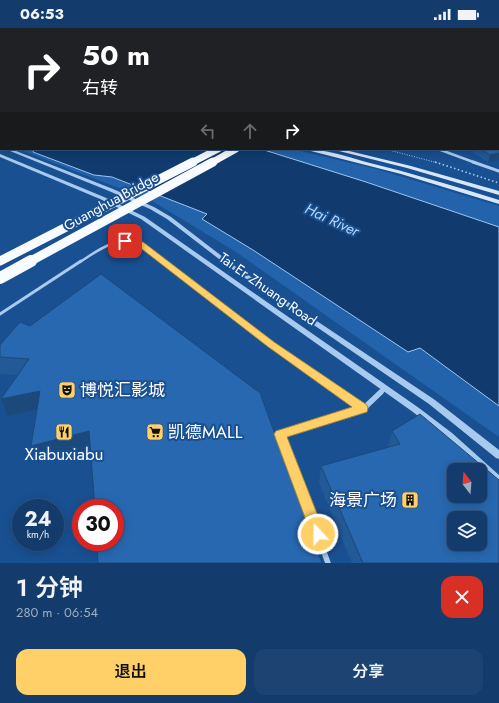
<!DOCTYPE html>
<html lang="zh">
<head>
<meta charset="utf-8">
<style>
  body { margin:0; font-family:Jost,"Noto Sans SC",sans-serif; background:#1c4372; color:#f1f3f6; height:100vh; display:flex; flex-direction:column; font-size:15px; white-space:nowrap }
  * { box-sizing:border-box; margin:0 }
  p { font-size:13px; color:#9dadc2 }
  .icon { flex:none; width:22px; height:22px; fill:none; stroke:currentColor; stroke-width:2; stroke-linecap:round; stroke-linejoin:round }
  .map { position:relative; height:535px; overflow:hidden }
  .details { display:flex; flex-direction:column; background:#133c6d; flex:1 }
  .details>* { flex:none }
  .hud { position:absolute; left:0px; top:0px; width:499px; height:122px; box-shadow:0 2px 10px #0003,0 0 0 1px #325680; background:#202124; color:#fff; overflow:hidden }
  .needle { width:26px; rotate:343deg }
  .tools { position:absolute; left:447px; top:435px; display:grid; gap:8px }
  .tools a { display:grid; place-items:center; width:40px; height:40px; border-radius:8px; background:#133c6d; box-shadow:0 2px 10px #0003,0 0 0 1px #325680; font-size:20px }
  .speed { position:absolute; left:12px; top:471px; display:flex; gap:8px; font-size:20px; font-weight:700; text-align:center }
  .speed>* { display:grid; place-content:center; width:52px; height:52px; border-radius:50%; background:#133c6d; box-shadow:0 2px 10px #0003,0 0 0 1px #325680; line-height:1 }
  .speed small { font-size:10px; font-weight:400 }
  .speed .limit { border:6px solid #d22; background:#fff; color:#111 }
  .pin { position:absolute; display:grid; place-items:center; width:34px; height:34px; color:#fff; margin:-17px; border-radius:8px; box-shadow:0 2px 6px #0006 }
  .me { position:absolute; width:44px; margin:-22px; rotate:339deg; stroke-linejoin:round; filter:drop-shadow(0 0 3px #0008) }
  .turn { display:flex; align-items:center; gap:14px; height:84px; padding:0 16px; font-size:18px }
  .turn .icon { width:52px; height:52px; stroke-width:2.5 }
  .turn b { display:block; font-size:28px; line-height:34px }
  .lanes { display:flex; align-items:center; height:38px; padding:0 16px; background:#0003; justify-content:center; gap:20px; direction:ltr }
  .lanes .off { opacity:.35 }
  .round { display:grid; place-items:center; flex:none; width:42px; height:42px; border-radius:12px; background:#1c4372 }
  .overview { display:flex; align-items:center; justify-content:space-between; height:68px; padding:0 16px }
  h1 { font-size:24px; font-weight:600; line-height:30px }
  .button { display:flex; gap:8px; margin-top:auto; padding:8px 16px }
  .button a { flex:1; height:46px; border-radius:12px; background:#ffd067; color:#111; font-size:16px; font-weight:600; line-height:46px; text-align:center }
  .button a+a { background:#1c4372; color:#f1f3f6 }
  .status { display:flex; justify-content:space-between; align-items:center; height:28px; padding:0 20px; background:#133c6d; direction:ltr }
  .status svg { height:11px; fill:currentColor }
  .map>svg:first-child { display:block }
</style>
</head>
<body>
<div class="status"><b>06:53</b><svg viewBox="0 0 49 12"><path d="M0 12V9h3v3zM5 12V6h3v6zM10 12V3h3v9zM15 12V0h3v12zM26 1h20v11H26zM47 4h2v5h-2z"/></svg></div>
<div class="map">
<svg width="499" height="535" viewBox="0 0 499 535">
  <rect width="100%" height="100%" fill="#195091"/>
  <!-- green -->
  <path fill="#2263ab" d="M 18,121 L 292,121 L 376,141 L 499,178 L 499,409 L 236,224 L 152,173 Z"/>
  <!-- water -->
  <path fill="#113b6f" stroke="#9cc5f1" d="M 34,121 L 261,121 L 366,154 L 499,199 L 499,378 L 420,320 L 408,324 L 253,222 L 202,191 L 207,186 L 112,149 L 94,147 L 33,124 Z"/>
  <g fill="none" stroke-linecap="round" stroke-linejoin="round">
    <!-- path-far1 -->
    <path stroke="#a9caef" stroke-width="1" stroke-dasharray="1 1.5" stroke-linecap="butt" d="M 385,121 L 438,135"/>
    <!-- path -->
    <path stroke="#a9caef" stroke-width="1.5" stroke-dasharray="1.5 2.5" stroke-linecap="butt" d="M 435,134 L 499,155"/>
    <!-- service-far3 -->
    <path stroke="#a9caef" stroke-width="1.5" d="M 182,1 L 185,0"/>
    <!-- service-far2 -->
    <path stroke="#a9caef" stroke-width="2.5" d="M 80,234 C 97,223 117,207 139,216 C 148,219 157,229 164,234"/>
    <!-- service-far1 -->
    <g stroke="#a9caef" stroke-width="3">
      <path d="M 163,233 L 271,316 L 340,365"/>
      <path d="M 0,286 L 81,233"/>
    </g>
    <!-- service -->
    <path stroke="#a9caef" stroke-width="4" d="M 339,364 L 363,381"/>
    <!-- minor-far4 -->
    <path stroke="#a9caef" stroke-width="2" d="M 216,0 L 222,1"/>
    <!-- minor-far3 -->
    <path stroke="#a9caef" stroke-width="2.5" d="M 438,121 L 476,135"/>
    <!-- minor-far2 -->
    <path stroke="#a9caef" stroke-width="3" d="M 473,134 L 499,143"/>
    <!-- minor-far1 -->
    <path stroke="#a9caef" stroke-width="4" d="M 380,365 L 385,360"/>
    <!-- minor -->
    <path stroke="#a9caef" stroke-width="5.5" d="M 328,535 L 280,406 L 363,381 L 381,364"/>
    <!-- tertiary -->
    <g fill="#a9caef" fill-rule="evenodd">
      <rect x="0" y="117" width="1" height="3"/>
      <path d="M 5,121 L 11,121 L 113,161 L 154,179 L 171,189 L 236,239 L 435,372 L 499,422 L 499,431 L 496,430 L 429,376 L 232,241 L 167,191 L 150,181 L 109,163 Z"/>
      <path d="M 0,126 L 104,169 L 145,189 L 419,380 L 452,405 L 499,447 L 499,457 L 496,456 L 446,411 L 413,384 L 141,191 L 100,171 L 0,129 Z"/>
    </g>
    <!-- secondary -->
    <g fill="#d6e7fb" fill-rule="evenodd">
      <rect x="498" y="2" width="1" height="2"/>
      <rect x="0" y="35" width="1" height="2"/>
      <path d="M 303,121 C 324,121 346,128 366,134 C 411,145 455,158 499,172 L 499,176 L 401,146 Z"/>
      <path d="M 331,121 L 341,121 L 411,138 L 499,163 L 499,167 L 407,140 Z"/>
    </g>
    <!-- primary -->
    <g fill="#f1f7ff" fill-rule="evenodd">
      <path d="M 318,0 L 329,0 L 330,1 L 319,1 Z"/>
      <path d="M 340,0 L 350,0 L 351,1 L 341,1 Z"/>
    </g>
    <!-- trunk -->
    <g fill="#f8fbff" fill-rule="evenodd">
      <path d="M 436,0 L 441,0 L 436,1 Z"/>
      <path d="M 447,0 L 452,0 L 447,1 Z"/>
    </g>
    <!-- trunk-bridge-far2 -->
    <g stroke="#f8fbff" stroke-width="7">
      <path d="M 191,135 L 218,121"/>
      <path d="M 211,135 L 236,121"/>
    </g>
    <!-- trunk-bridge-far1 -->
    <g stroke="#f8fbff" stroke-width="9">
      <path d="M 0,233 L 193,134"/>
      <path d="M 29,234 L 213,134"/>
    </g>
    <!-- trunk-bridge -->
    <path stroke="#f8fbff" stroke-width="12" d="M 0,250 L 31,233"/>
  </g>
  <!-- wall -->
  <g fill="#225997">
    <rect x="498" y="27" width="1" height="21"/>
    <rect x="498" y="51" width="1" height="23"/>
    <path d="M 499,118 L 499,132 L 488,134 L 473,125 L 474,121 L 498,121 Z"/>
    <path d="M 20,294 L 90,421 L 38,435 L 37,382 L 8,388 L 17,347 L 0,346 L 0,317 Z"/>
    <path d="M 392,403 L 499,535 L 352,535 L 319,455 L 321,438 L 388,420 Z"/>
  </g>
  <!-- shaded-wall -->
  <g fill="#1c497b">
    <rect x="498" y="31" width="1" height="7"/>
    <path d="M 499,97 L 499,107 L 498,107 L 498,98 Z"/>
    <path d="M 499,125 L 499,132 L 488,134 L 490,127 Z"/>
    <path d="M 40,363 L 46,380 L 8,388 L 1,371 Z"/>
    <path d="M 89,403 L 94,420 L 38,435 L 31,418 Z"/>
  </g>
  <!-- building -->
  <g fill="#2868b0" stroke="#1c497b" fill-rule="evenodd">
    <path d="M 498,90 L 499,90 L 499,97 L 498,98 Z"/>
    <path d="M 498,118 L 499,118 L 499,125 L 490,127 L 480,121 L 498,121 Z"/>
    <path d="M 101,246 L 260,365 L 322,535 L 98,535 L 97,514 L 115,514 L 115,480 L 95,480 L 89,403 L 31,418 L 40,363 L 1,371 L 29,331 L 0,329 L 0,317 L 20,294 L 30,298 Z"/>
    <path d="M 420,386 L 499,452 L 499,535 L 363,535 L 321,438 L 400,416 L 392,403 ZM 454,442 L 480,442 L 480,468 L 454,468 ZM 454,490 L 480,490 L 480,516 L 454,516 Z"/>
  </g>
  <!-- route -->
  <path fill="#ffd067" stroke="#a68743" d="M 125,211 L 143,214 L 274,314 L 367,377 L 368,380 L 367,384 L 287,409 L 325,506 L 323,511 L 318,513 L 313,511 L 274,406 L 276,403 L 352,379 L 267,318 L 138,218 L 122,215 L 122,212 Z"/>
  <!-- icons -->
  <defs>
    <symbol id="theatre-square" viewBox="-11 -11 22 22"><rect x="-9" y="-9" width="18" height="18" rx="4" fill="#ffd067" stroke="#195091"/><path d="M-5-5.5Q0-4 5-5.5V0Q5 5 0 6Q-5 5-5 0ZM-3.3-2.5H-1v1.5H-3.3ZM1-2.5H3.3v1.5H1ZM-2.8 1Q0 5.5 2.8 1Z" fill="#111"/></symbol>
    <symbol id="restaurant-square" viewBox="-11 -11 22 22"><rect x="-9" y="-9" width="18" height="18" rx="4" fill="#ffd067" stroke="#195091"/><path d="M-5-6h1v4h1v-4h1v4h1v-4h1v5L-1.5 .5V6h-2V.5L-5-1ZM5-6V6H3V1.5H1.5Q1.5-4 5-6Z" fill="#111"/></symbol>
    <symbol id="supermarket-square" viewBox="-11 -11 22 22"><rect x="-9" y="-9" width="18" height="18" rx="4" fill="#ffd067" stroke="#195091"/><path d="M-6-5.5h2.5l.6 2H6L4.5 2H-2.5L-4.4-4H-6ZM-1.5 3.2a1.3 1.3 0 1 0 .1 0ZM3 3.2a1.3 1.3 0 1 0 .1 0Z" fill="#111"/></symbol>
    <symbol id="building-square" viewBox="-11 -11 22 22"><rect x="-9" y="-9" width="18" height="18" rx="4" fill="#ffd067" stroke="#195091"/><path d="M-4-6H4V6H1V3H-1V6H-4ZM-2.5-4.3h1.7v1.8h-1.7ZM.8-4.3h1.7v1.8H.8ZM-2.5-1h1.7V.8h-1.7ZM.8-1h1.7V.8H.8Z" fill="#111"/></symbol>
  </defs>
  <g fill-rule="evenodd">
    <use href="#theatre-square" x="57" y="352" width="20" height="20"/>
    <use href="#restaurant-square" x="54" y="394" width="20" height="20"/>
    <use href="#supermarket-square" x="145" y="394" width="20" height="20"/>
    <use href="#building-square" x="400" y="462" width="20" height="20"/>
  </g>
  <g text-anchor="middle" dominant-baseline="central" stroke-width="4" stroke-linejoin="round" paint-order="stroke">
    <!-- street labels -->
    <g font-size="14" fill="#fff" stroke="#195091">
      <text transform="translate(111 173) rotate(-29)">Guanghua Bridge</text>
      <text transform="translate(268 261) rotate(35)">Tai Er Zhuang Road</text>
    </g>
    <!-- water labels -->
    <g font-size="15" font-style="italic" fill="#b5d4f6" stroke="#195091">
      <text transform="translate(332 192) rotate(25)">Hai River</text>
    </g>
    <!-- near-poi labels -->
    <g font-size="17" fill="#fff" stroke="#195091" text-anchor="start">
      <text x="80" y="362">博悦汇影城</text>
      <text x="168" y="404">凯德MALL</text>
      <text x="64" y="426" text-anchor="middle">Xiabuxiabu</text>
      <text x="397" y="472" text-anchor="end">海景广场</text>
    </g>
  </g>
</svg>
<div class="tools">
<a><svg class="needle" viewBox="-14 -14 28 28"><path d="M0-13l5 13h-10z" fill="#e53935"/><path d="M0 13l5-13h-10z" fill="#9dadc2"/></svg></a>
<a><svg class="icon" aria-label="layers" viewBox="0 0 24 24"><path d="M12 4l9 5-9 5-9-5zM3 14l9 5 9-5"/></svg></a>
</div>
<div class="speed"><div>24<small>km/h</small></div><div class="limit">30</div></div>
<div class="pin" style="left:125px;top:213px;background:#d93025"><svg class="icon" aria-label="arrive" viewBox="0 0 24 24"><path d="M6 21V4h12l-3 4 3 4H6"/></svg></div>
<svg class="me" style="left:318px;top:506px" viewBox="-20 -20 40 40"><circle r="17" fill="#ffd067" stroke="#fff" stroke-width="3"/><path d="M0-11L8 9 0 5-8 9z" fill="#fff"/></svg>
<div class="hud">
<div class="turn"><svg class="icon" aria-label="right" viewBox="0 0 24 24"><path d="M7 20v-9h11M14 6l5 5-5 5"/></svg><div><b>50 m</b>右转</div></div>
<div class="lanes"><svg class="icon off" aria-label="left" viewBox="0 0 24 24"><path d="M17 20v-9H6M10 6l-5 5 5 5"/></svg><svg class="icon off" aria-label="ahead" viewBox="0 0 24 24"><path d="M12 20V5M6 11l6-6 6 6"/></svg><svg class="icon" aria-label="right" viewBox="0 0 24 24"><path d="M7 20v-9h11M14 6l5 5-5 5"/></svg></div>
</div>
</div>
<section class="details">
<div class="overview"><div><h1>1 分钟</h1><p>280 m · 06:54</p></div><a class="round" style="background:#d93025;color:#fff"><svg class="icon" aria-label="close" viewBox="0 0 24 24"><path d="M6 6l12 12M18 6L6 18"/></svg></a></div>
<div class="button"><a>退出</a><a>分享</a></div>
</section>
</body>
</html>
